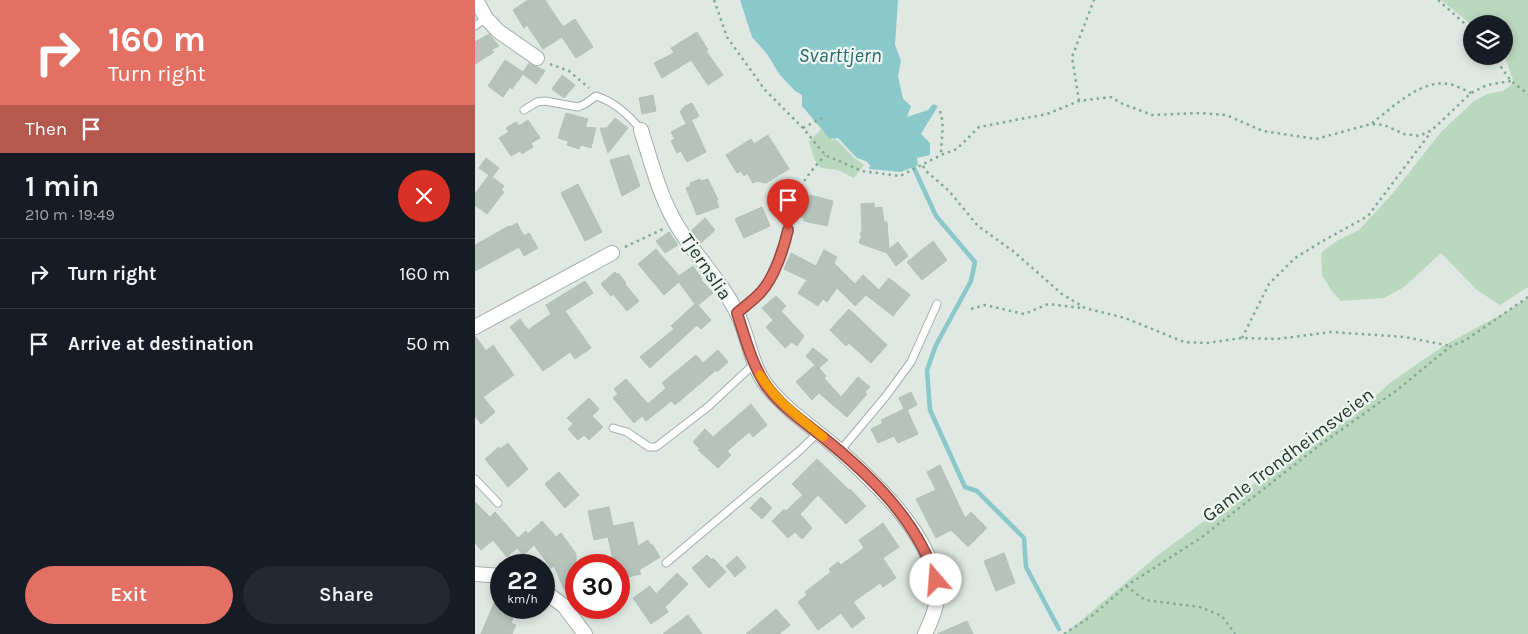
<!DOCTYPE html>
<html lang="en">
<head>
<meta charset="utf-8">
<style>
  body { margin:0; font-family:Karla,sans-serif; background:#242831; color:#f1f3f6; height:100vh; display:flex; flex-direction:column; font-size:19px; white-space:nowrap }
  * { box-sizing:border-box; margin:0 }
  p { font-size:16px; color:#9ea1a6 }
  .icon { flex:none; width:28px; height:28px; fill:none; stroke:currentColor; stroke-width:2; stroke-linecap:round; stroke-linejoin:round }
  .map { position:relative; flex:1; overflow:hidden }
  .side { display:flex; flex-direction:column; background:#171b24; width:475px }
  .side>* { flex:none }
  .guide { background:#e37062; color:#fff; overflow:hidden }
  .buttons { position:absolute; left:988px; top:15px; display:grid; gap:10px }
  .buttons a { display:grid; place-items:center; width:50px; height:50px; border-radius:50%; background:#171b24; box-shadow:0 2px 8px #0003; font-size:25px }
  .speed { position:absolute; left:15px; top:554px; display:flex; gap:10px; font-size:25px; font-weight:700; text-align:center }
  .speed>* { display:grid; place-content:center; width:65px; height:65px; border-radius:50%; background:#171b24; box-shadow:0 2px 8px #0003; line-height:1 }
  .speed small { font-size:12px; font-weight:400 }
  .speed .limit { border:8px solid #d22; background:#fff; color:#111 }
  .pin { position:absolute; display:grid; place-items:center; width:42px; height:42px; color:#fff; margin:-51px -21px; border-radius:50% 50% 50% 0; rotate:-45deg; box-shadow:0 0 5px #0007 }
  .pin .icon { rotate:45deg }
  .me { position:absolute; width:55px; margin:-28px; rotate:342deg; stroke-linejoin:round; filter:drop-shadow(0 0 4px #0008) }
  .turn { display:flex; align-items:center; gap:18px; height:105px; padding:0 25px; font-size:22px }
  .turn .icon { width:65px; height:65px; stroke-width:2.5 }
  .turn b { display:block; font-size:35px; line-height:42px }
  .then { display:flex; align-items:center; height:48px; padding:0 25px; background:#0003; gap:10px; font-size:19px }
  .round { display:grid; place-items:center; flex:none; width:52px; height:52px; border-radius:26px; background:#242831 }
  .head { display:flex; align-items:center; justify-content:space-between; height:85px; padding:0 25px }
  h1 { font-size:30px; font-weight:600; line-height:38px }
  .button { display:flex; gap:10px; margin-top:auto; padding:10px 25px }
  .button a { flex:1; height:58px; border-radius:30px; background:#e37062; color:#fff; font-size:20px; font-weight:600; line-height:58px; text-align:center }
  .button a+a { background:#242831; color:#f1f3f6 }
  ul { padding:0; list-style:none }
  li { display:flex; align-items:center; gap:15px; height:70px; padding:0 25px; border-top:1px solid #363941 }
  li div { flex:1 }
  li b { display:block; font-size:19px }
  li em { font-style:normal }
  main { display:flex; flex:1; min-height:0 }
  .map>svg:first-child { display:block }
</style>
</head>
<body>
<main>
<section class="side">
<div class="guide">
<div class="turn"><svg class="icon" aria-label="right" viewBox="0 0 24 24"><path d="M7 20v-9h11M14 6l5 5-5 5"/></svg><div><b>160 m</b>Turn right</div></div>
<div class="then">Then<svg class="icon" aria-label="arrive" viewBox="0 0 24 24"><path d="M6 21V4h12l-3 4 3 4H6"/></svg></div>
</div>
<div class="head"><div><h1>1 min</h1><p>210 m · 19:49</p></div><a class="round" style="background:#d93025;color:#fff"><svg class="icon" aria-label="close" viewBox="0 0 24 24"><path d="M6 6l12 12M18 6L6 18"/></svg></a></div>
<ul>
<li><svg class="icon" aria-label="right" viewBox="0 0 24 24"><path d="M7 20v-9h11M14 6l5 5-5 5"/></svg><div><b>Turn right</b></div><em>160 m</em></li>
<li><svg class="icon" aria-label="arrive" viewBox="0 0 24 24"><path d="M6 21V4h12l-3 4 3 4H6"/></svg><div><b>Arrive at destination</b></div><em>50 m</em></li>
</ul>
<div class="button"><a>Exit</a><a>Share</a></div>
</section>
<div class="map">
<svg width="1053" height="634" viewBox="0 0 1053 634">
  <rect width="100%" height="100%" fill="#dfe8e3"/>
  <!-- green -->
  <g fill="#b9d8bd">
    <path d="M 966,0 L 1053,0 L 1053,287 L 1025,305 L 1002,290 L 966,253 L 929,287 L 909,298 L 866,301 L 856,290 L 847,275 L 846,255 L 847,252 L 863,240 L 884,230 L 918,193 L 966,132 L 998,102 L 1012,94 L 1028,91 L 1039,83 L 1031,60 L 1027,56 L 1029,56 L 1029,24 L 996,24 Z"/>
    <path d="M 346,129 L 357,140 L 361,139 L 379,158 L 389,165 L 379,178 L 363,170 L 346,168 L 340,161 L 334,142 Z"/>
    <path d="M 1053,298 L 1053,634 L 590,634 L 682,556 L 839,439 L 878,417 L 916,382 L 970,345 L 1036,309 Z"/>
  </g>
  <!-- water -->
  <path fill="#8bc8c9" d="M 265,0 L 423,0 L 420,45 L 426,61 L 423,76 L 428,99 L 436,106 L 432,117 L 453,110 L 458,104 L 463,106 L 446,134 L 455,143 L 455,155 L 442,158 L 443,165 L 426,172 L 394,169 L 395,165 L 391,161 L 382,158 L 363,138 L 355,139 L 327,106 L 327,95 L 320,91 L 305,75 L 292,54 L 277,37 Z"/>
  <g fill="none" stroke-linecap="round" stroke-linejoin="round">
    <!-- stream -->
    <path stroke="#8bc8c9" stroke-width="4.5" d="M 438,166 L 461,216 L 500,262 L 496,281 L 461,345 L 452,370 L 455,410 L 490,487 L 502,491 L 549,538 L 551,567 L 584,629"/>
  </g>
  <!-- building -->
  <g fill="#b5c3bb" stroke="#b2c1b9">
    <path d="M 53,0 L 70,0 L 88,27 L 100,19 L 118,47 L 101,58 L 87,37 L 68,49 L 52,25 L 49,28 L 38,10 Z"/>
    <path d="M 222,32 L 233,50 L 231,51 L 248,75 L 233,85 L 216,60 L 187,78 L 179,63 L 199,53 L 196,48 Z"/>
    <path d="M 14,34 L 24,46 L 16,50 L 19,52 L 0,64 L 0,42 Z"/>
    <path d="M 30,60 L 48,72 L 54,63 L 70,71 L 61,84 L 48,74 L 37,89 L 35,87 L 28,97 L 13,86 Z"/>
    <path d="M 87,75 L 100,85 L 89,98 L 77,89 Z"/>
    <path d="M 178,95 L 181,111 L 167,114 L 164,98 Z"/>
    <path d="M 217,103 L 224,116 L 211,123 L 205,112 L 210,106 Z"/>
    <path d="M 91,113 L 113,119 L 110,127 L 121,128 L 116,148 L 106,145 L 104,149 L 92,145 L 93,141 L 83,138 Z"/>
    <path d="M 140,118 L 153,128 L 133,153 L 125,128 L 132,128 Z"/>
    <path d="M 53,120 L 65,138 L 56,143 L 58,147 L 47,154 L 45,151 L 36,156 L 24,138 L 34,132 L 31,128 L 41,122 L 44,126 Z"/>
    <path d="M 217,121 L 231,152 L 212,162 L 206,151 L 202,153 L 196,141 L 200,139 L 196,132 Z"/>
    <path d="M 293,135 L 314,169 L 291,183 L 282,181 L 278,183 L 272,173 L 269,176 L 266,171 L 262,173 L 251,155 L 276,139 L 279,144 Z"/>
    <path d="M 154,155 L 165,186 L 147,196 L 135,160 Z"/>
    <path d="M 11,158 L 24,168 L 17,177 L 29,186 L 26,190 L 29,192 L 12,214 L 0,205 L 0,194 L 14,175 L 4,168 Z"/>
    <path d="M 225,179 L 226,181 L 233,179 L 243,200 L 241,200 L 244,207 L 222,215 L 211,188 L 216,186 L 215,183 Z"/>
    <path d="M 103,184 L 127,232 L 110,241 L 86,193 Z"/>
    <path d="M 299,188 L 312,191 L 311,200 L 333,203 L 335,195 L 358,201 L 352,226 L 329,221 L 329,218 L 294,210 Z"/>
    <path d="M 399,203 L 399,208 L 407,207 L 409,222 L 412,222 L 414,249 L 423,242 L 433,256 L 421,266 L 412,253 L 384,243 L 387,235 L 385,235 L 387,230 L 386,204 Z"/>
    <path d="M 287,207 L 295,226 L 269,238 L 260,219 Z"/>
    <path d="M 230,218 L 240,230 L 226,243 L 216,231 Z"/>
    <path d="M 42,223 L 49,236 L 54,233 L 63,248 L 49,256 L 44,247 L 0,271 L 0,245 L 34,226 L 35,227 Z"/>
    <path d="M 194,232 L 203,245 L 190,253 L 181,241 Z"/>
    <path d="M 458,241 L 472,260 L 447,280 L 432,262 Z"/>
    <path d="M 181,249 L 204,276 L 218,266 L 227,279 L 226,280 L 238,293 L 223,305 L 236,320 L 226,329 L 222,325 L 175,368 L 165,357 L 199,329 L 196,326 L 220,304 L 204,282 L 189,295 L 163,264 Z"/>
    <path d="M 349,250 L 362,257 L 359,263 L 380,284 L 388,275 L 404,290 L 414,278 L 435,295 L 418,316 L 391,295 L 380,306 L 362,288 L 352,302 L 348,299 L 343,306 L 323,293 L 332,280 L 309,269 L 316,253 L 341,266 Z"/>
    <path d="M 140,272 L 142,275 L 143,273 L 151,283 L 150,284 L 164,301 L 152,311 L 138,294 L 136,296 L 126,284 Z"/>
    <path d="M 110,281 L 118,293 L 90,311 L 116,348 L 100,359 L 95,352 L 68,371 L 35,327 L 45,319 L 53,330 L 76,314 L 71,305 Z"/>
    <path d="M 301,296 L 311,306 L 306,311 L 329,336 L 322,346 L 317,342 L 310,348 L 291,327 L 298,320 L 287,308 Z"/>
    <path d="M 374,309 L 412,345 L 396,363 L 374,343 L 371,346 L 355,330 Z"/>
    <path d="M 0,336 L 11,351 L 18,345 L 39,375 L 8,397 L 20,412 L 6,424 L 0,416 Z"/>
    <path d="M 338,348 L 353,360 L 344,368 L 351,376 L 349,378 L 366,397 L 383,377 L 395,387 L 390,392 L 392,394 L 372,417 L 344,393 L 337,400 L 321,382 L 340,365 L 331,356 Z"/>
    <path d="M 243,350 L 253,362 L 242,372 L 241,370 L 200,405 L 196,401 L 171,421 L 167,416 L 159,423 L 138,398 L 143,394 L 139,389 L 151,379 L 173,404 L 191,388 L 187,383 L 221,355 L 228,363 Z"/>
    <path d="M 436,392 L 442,405 L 432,410 L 443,434 L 423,443 L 419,436 L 403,443 L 396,429 L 408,423 L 406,420 L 429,409 L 424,398 Z"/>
    <path d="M 114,398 L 124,409 L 117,416 L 128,427 L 114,440 L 109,435 L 103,440 L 93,429 L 98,424 L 92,418 Z"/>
    <path d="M 276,404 L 292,425 L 278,437 L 274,432 L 252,451 L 256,455 L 243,468 L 223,450 L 225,449 L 218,442 L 230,429 L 238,437 Z"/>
    <path d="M 33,443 L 53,469 L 33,487 L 10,459 L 24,447 L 25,449 Z"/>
    <path d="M 342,459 L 374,490 L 375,489 L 391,506 L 371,524 L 343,495 L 325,514 L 337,528 L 327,539 L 320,532 L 313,538 L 297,521 L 309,509 L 311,511 L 328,495 L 317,484 Z"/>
    <path d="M 465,465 L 490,518 L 496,512 L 512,528 L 493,547 L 476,530 L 461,538 L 441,499 L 461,490 L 452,472 Z"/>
    <path d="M 84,472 L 104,495 L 90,508 L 70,484 Z"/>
    <path d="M 286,497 L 297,508 L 287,519 L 275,508 Z"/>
    <path d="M 0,502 L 15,517 L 20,512 L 43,538 L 51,531 L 53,534 L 67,521 L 81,537 L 86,533 L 101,554 L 101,586 L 90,591 L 79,566 L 76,568 L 59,545 L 48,555 L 42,548 L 32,557 L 18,540 L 6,550 L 0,543 Z"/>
    <path d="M 134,507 L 138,526 L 158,522 L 163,546 L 173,540 L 176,546 L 177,544 L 185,557 L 164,570 L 166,574 L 144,579 L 144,565 L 139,565 L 133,537 L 119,540 L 113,511 Z"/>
    <path d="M 408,523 L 424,547 L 408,558 L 421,578 L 408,587 L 405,583 L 378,602 L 390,618 L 377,628 L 366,613 L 343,630 L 323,602 L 332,595 L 330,592 L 356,572 L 354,569 L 363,562 L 366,565 L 389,548 L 384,540 Z"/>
    <path d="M 529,553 L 540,583 L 521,591 L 509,561 Z"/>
    <path d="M 232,555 L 237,560 L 238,558 L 251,572 L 234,588 L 217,568 Z"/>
    <path d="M 262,556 L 271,567 L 260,577 L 251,566 Z"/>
    <path d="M 202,573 L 213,584 L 190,607 L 193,612 L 176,624 L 158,598 L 175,586 L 181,594 Z"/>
    <path d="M 26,587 L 26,608 L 42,608 L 36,623 L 41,625 L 37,634 L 6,634 Z"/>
    <path d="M 301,609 L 315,625 L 304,634 L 271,634 Z"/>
    <path d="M 213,615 L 227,634 L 188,634 Z"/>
    <path d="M 492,621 L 498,634 L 462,634 Z"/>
  </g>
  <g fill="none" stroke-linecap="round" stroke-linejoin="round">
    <defs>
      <g id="lane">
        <path d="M 0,26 L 11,18"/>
        <path d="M 49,110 L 62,102 L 70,101 L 103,107 L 110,104 L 121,96 C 140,102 154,115 166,130"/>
        <path d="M 262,313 C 270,306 279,300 286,292 C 302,276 311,242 314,220"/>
        <path d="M 138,428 L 152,432 L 174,447 L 181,447 L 234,406 L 279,364"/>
        <path d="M 365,451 L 411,396 L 436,362 L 462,304"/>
        <path d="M 0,479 L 23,503"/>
        <path d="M 191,563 L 323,452 L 343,433"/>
      </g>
      <g id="street">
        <path d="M 1,0 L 11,18 L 23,31 L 62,58"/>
        <path d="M 166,130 C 176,161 184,194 200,222 C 218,254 246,280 262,313 C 274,337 275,364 292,386 C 312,412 341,429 365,451 C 403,485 465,543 462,599 C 461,611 455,623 450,634"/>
        <path d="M 0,327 L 137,253"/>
        <path d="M 0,574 L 26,576"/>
        <path d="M 69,591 L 89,606 L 110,634"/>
      </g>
    </defs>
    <!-- lane casing -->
    <use href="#lane" stroke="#a3afa9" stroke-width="9"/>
    <!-- street casing -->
    <use href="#street" stroke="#a3afa9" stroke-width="16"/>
    <!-- path -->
    <g stroke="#82a997" stroke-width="2.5" stroke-dasharray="2.5 4" stroke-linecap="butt">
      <path d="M 239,0 L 252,37 L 290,90 L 328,128 L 350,155 L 387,171 L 425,176 L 466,155 L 482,149 L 504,127 L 572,114 L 604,101 L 636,97 L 648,104 L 677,115 L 725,113 L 751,115 L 788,131 L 841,139 L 896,124 L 909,125 L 929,134 L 944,136 L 957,130 L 996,93 L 1012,85 L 1036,81"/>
      <path d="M 963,0 L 996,29"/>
      <path d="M 1018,56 L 1036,81 L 1053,94"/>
      <path d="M 75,64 L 94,71 L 114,88"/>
      <path d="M 604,101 L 597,57 L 619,0"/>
      <path d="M 465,111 C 470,124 466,140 466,155"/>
      <path d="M 897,123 C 917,108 946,79 973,84 C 981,85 989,90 996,93"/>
      <path d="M 328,128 L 347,118"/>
      <path d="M 448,166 L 450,170 L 474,191 L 503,226 L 538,251 L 587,294 L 610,308 L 650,318 L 709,342 L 732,343 L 767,338 L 802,339 L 856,332 L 930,337 L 976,346"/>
      <path d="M 317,211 C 324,184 332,176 350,155"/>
      <path d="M 150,247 L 188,229"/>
      <path d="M 496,309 L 510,305 L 549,314 L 573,304 L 608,308"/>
      <path d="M 767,338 L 794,284 L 820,258 L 846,242 L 893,216 L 956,132"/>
      <path d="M 651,586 L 670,600 L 725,607 L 747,616 L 760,634"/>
      <path d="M 589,634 L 618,615 L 651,586 L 727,537 L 845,445 L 922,390 L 976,346 L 991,340 L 1053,297"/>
    </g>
    <!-- lane -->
    <use href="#lane" stroke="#fff" stroke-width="7"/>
    <!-- street -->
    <use href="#street" stroke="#fff" stroke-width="14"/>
  </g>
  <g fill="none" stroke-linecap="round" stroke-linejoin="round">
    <defs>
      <path id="route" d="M 313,230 C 309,248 299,278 286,292 C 279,300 270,306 262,313 C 270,337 276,362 290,384 C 305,406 329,422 349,438 C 396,476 443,521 461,580"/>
    </defs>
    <!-- route casing -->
    <use href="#route" stroke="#944940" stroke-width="12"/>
    <!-- route -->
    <use href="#route" stroke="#e37062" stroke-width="9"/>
    <!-- slow -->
    <path stroke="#f59e0b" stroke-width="9" d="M 285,375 C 301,401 325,418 348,437"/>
  </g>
  <g text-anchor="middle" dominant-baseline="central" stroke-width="4.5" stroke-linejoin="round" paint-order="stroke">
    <!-- street labels -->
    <g font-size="19" fill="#22372e" stroke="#eff6f1">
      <text transform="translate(231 267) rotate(56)">Tjernslia</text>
      <text transform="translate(813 455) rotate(-37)">Gamle Trondheimsveien</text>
    </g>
    <!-- water labels -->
    <g font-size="20" font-style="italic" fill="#226a6c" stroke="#eff6f1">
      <text x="365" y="55">Svarttjern</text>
    </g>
  </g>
</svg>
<div class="buttons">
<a><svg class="icon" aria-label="layers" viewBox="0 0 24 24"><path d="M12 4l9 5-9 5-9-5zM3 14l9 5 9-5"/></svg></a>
</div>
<div class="speed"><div>22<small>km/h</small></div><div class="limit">30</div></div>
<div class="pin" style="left:313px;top:230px;background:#d93025"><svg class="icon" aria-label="arrive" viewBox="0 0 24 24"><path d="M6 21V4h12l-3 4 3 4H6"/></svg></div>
<svg class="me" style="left:461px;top:580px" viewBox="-20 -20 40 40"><circle r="19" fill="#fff"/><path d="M0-13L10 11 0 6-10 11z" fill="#e37062"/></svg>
</div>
</main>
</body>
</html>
